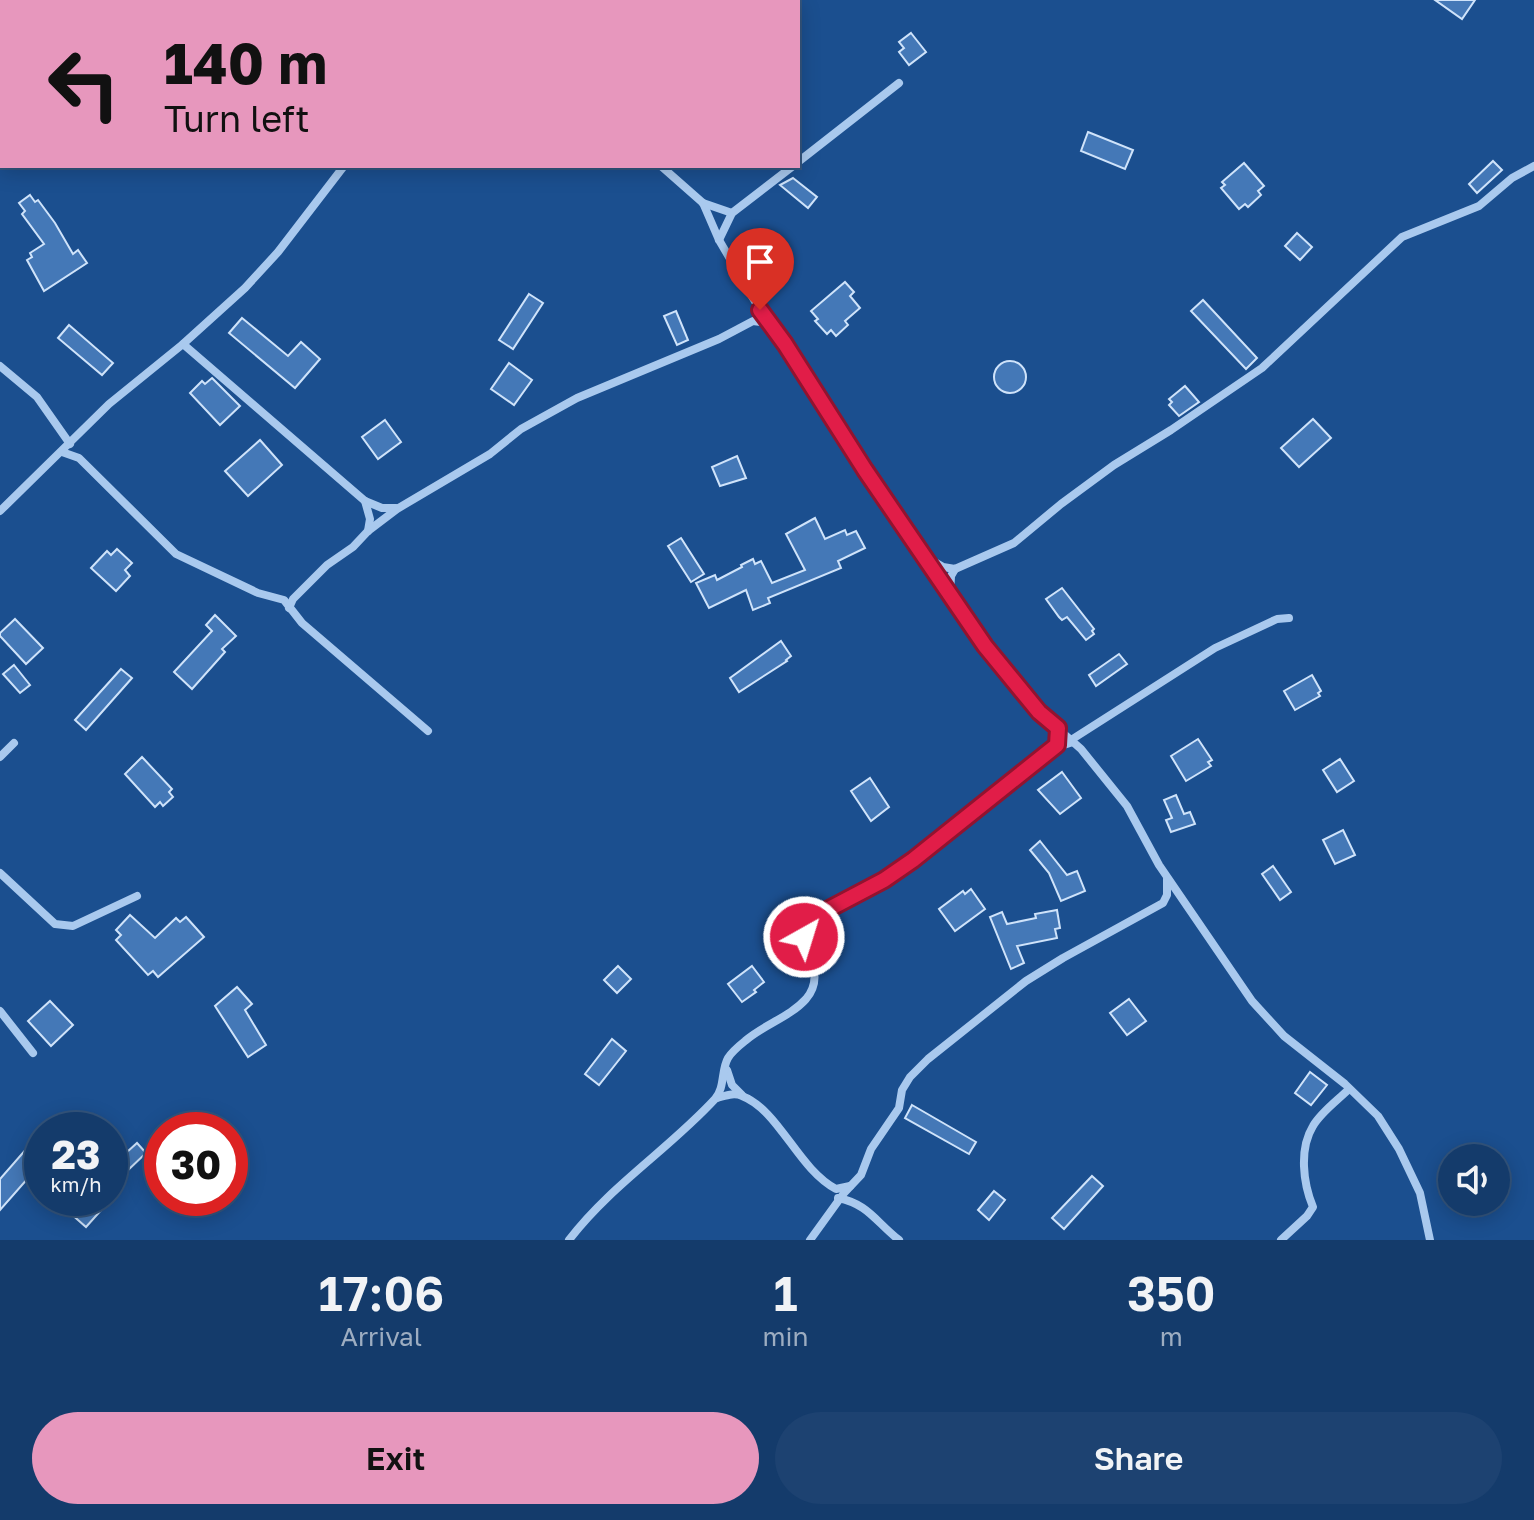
<!DOCTYPE html>
<html lang="en">
<head>
<meta charset="utf-8">
<style>
  body { margin:0; font-family:"Golos Text",sans-serif; background:#1d4271; color:#f1f3f6; height:100vh; display:flex; flex-direction:column; font-size:30px; white-space:nowrap }
  * { box-sizing:border-box; margin:0 }
  p { font-size:26px; color:#9dadc1 }
  .icon { flex:none; width:44px; height:44px; fill:none; stroke:currentColor; stroke-width:2; stroke-linecap:round; stroke-linejoin:round }
  .map { position:relative; height:1240px; overflow:hidden }
  .panel { display:flex; flex-direction:column; background:#143b6b; flex:1 }
  .panel>* { flex:none }
  .hud { position:absolute; left:0px; top:0px; width:800px; height:168px; box-shadow:0 4px 20px #0003,0 0 0 2px #33557e; background:#e797bd; color:#111; overflow:hidden }
  .tools { position:absolute; left:1438px; top:1144px; display:grid; gap:16px }
  .tools a { display:grid; place-items:center; width:72px; height:72px; border-radius:50%; background:#143b6b; box-shadow:0 4px 20px #0003,0 0 0 2px #33557e; font-size:40px }
  .speed { position:absolute; left:24px; top:1112px; display:flex; gap:16px; font-size:40px; font-weight:700; text-align:center }
  .speed>* { display:grid; place-content:center; width:104px; height:104px; border-radius:50%; background:#143b6b; box-shadow:0 4px 20px #0003,0 0 0 2px #33557e; line-height:1 }
  .speed small { font-size:20px; font-weight:400 }
  .speed .limit { border:12px solid #d22; background:#fff; color:#111 }
  .pin { position:absolute; display:grid; place-items:center; width:68px; height:68px; color:#fff; margin:-82px -34px; border-radius:50% 50% 50% 0; rotate:-45deg; box-shadow:0 0 8px #0007 }
  .pin .icon { rotate:45deg }
  .me { position:absolute; width:88px; margin:-44px; rotate:39deg; stroke-linejoin:round; filter:drop-shadow(0 0 6px #0008) }
  .turn { display:flex; align-items:center; gap:28px; height:168px; padding:0 32px; font-size:36px }
  .turn .icon { width:104px; height:104px; stroke-width:2.5 }
  .turn b { display:block; font-size:56px; line-height:68px }
  .eta { display:flex; justify-content:space-evenly; align-items:center; height:136px; text-align:center }
  .eta b { font-size:48px; font-weight:600; line-height:56px }
  .button { display:flex; gap:16px; margin-top:auto; padding:16px 32px }
  .button a { flex:1; height:92px; border-radius:48px; background:#e797bd; color:#111; font-size:32px; font-weight:600; line-height:92px; text-align:center }
  .button a+a { background:#1d4271; color:#f1f3f6 }
  .map>svg:first-child { display:block }
</style>
</head>
<body>
<div class="map">
<svg width="1534" height="1240" viewBox="0 0 1534 1240">
  <rect width="100%" height="100%" fill="#1b4f8f"/>
  <!-- building -->
  <g fill="#4478b7" stroke="#cfe3fa" stroke-width="2">
    <path d="M 1435,0 L 1475,0 L 1462,19 Z"/>
    <path d="M 911,33 L 926,52 L 909,65 L 899,52 L 904,48 L 899,42 Z"/>
    <path d="M 1088,132 L 1133,150 L 1125,169 L 1081,151 Z"/>
    <path d="M 1493,161 L 1502,170 L 1477,193 L 1469,184 Z"/>
    <path d="M 1244,163 L 1264,186 L 1258,191 L 1261,195 L 1248,207 L 1245,204 L 1239,209 L 1221,188 L 1225,185 L 1222,182 Z"/>
    <path d="M 793,178 L 817,197 L 808,208 L 780,185 Z"/>
    <path d="M 30,195 L 35,202 L 38,200 L 55,223 L 73,254 L 78,250 L 87,263 L 44,291 L 27,260 L 32,257 L 30,253 L 44,244 L 22,214 L 25,211 L 19,203 Z"/>
    <path d="M 1297,233 L 1312,247 L 1300,260 L 1285,246 Z"/>
    <path d="M 845,282 L 854,292 L 850,296 L 860,308 L 845,321 L 848,325 L 836,336 L 831,330 L 827,334 L 815,321 L 818,319 L 811,311 Z"/>
    <path d="M 529,294 L 543,303 L 513,349 L 499,340 Z"/>
    <path d="M 1203,300 L 1257,358 L 1246,369 L 1191,311 Z"/>
    <path d="M 676,311 L 688,340 L 677,345 L 664,316 Z"/>
    <path d="M 242,318 L 288,356 L 301,342 L 320,359 L 295,388 L 229,333 Z"/>
    <path d="M 69,325 L 113,363 L 102,375 L 58,338 Z"/>
    <circle cx="1010" cy="377" r="16"/>
    <path d="M 509,363 L 532,380 L 514,405 L 491,389 Z"/>
    <path d="M 212,378 L 240,406 L 220,425 L 190,393 L 202,381 L 205,384 Z"/>
    <path d="M 1185,386 L 1199,402 L 1179,416 L 1169,405 L 1172,402 L 1169,399 Z"/>
    <path d="M 1313,419 L 1331,438 L 1299,467 L 1281,448 Z"/>
    <path d="M 385,420 L 401,442 L 378,459 L 362,437 Z"/>
    <path d="M 260,440 L 282,465 L 248,496 L 225,471 Z"/>
    <path d="M 737,456 L 746,478 L 720,486 L 712,467 Z"/>
    <path d="M 815,518 L 825,539 L 845,530 L 847,535 L 856,531 L 865,548 L 838,561 L 841,568 L 768,598 L 770,603 L 753,610 L 746,590 L 709,608 L 696,583 L 715,575 L 717,580 L 742,567 L 741,565 L 753,559 L 755,564 L 761,561 L 772,583 L 805,570 L 786,534 Z"/>
    <path d="M 681,538 L 704,574 L 691,582 L 668,546 Z"/>
    <path d="M 117,549 L 132,563 L 125,570 L 130,576 L 116,591 L 91,568 L 107,551 L 111,555 Z"/>
    <path d="M 1062,588 L 1094,629 L 1092,631 L 1094,634 L 1086,640 L 1067,617 L 1062,620 L 1059,617 L 1046,599 Z"/>
    <path d="M 215,615 L 236,636 L 222,649 L 225,652 L 192,689 L 174,672 L 212,631 L 206,625 Z"/>
    <path d="M 15,619 L 43,648 L 26,664 L 0,636 L 0,633 Z"/>
    <path d="M 781,641 L 791,656 L 786,660 L 787,661 L 739,692 L 730,678 Z"/>
    <path d="M 1119,654 L 1127,664 L 1096,686 L 1089,675 Z"/>
    <path d="M 14,665 L 30,685 L 20,693 L 3,674 Z"/>
    <path d="M 121,669 L 132,678 L 86,730 L 75,720 Z"/>
    <path d="M 1312,675 L 1321,691 L 1318,693 L 1320,696 L 1295,710 L 1284,691 Z"/>
    <path d="M 1198,739 L 1212,760 L 1208,762 L 1211,766 L 1186,781 L 1171,756 Z"/>
    <path d="M 142,757 L 172,789 L 169,792 L 173,797 L 163,806 L 160,802 L 155,807 L 125,774 Z"/>
    <path d="M 1340,759 L 1354,781 L 1337,792 L 1323,770 Z"/>
    <path d="M 1062,772 L 1081,798 L 1060,814 L 1038,790 Z"/>
    <path d="M 870,778 L 889,807 L 871,821 L 851,791 Z"/>
    <path d="M 1176,795 L 1184,814 L 1190,812 L 1195,824 L 1171,832 L 1166,820 L 1172,818 L 1164,800 Z"/>
    <path d="M 1343,830 L 1355,855 L 1335,864 L 1323,840 Z"/>
    <path d="M 1040,841 L 1067,875 L 1077,871 L 1085,891 L 1061,901 L 1049,873 L 1030,850 Z"/>
    <path d="M 1273,866 L 1291,892 L 1280,900 L 1262,874 Z"/>
    <path d="M 971,889 L 985,909 L 955,931 L 939,909 L 963,891 L 965,894 Z"/>
    <path d="M 1057,910 L 1060,928 L 1055,929 L 1057,938 L 1017,946 L 1024,963 L 1011,969 L 990,917 L 1002,912 L 1007,924 L 1036,918 L 1035,914 Z"/>
    <path d="M 130,915 L 155,938 L 176,918 L 180,922 L 186,917 L 204,937 L 158,977 L 153,971 L 148,975 L 116,940 L 121,935 L 116,930 Z"/>
    <path d="M 618,966 L 631,979 L 617,993 L 604,980 Z"/>
    <path d="M 752,966 L 764,982 L 754,990 L 756,992 L 742,1002 L 728,984 Z"/>
    <path d="M 237,987 L 252,1004 L 245,1010 L 266,1045 L 248,1057 L 215,1006 Z"/>
    <path d="M 1129,999 L 1146,1021 L 1127,1035 L 1110,1013 Z"/>
    <path d="M 50,1001 L 73,1025 L 51,1046 L 28,1021 Z"/>
    <path d="M 612,1039 L 626,1051 L 599,1085 L 585,1074 Z"/>
    <path d="M 1310,1072 L 1327,1085 L 1311,1105 L 1295,1093 Z"/>
    <path d="M 912,1105 L 976,1142 L 969,1154 L 905,1118 Z"/>
    <path d="M 42,1131 L 42,1188 L 29,1177 L 0,1210 L 0,1179 Z"/>
    <path d="M 137,1143 L 146,1153 L 126,1172 L 116,1162 Z"/>
    <path d="M 1092,1176 L 1103,1186 L 1064,1229 L 1052,1218 Z"/>
    <path d="M 994,1191 L 1005,1200 L 989,1220 L 978,1210 Z"/>
    <path d="M 53,1198 L 112,1198 L 86,1227 Z"/>
  </g>
  <g fill="none" stroke-linecap="round" stroke-linejoin="round">
    <!-- street -->
    <g stroke="#a9c9ee" stroke-width="8">
      <path d="M 481,0 L 484,2"/>
      <path d="M 107,2 L 110,0"/>
      <path d="M 427,2 L 429,0"/>
      <path d="M 0,89 L 2,88"/>
      <path d="M 798,162 L 899,83"/>
      <path d="M 661,166 L 703,203 L 719,240 L 760,310 L 785,344 L 865,470 L 985,646 L 1039,712 L 1081,749 L 1127,806 L 1159,865 L 1252,1001 L 1284,1036 L 1345,1084 L 1378,1116 L 1399,1149 L 1420,1193 L 1430,1240"/>
      <path d="M 703,203 L 732,213"/>
      <path d="M 719,240 L 732,213 L 793,166"/>
      <path d="M 183,344 L 365,501 L 382,508 L 396,508"/>
      <path d="M 0,366 L 37,397 L 70,444"/>
      <path d="M 62,452 L 79,458 L 176,554 L 258,593 L 284,600 L 302,623 L 428,731"/>
      <path d="M 365,501 L 370,519 L 368,531"/>
      <path d="M 0,511 L 109,404 L 183,344 L 245,288 L 278,252 L 344,166"/>
      <path d="M 926,557 L 943,567 L 955,569 L 1014,543 L 1061,504 L 1114,465 L 1171,430 L 1262,368 L 1402,237 L 1479,206 L 1512,178 L 1534,166"/>
      <path d="M 950,595 L 951,576 L 955,569"/>
      <path d="M 289,608 L 293,599 L 327,565 L 353,547 L 368,531 L 397,509 L 490,454 L 521,429 L 577,398 L 719,339 L 753,321 L 769,323"/>
      <path d="M 1071,740 L 1215,648 L 1277,619 L 1289,618"/>
      <path d="M 0,757 L 14,743"/>
      <path d="M 0,873 L 55,924 L 73,926 L 137,896"/>
      <path d="M 0,1011 L 33,1053"/>
      <path d="M 727,1070 L 732,1085 L 742,1095"/>
      <path d="M 717,1098 C 725,1096 734,1092 742,1096 C 779,1110 798,1169 836,1189 L 850,1186"/>
      <path d="M 838,1198 C 868,1204 875,1221 899,1240"/>
      <path d="M 569,1240 C 610,1186 669,1149 715,1099 C 725,1088 721,1070 728,1058 C 731,1053 740,1045 745,1041 C 763,1025 790,1017 806,999 C 831,969 791,945 810,919 L 884,880 L 913,860 L 1048,750 L 1073,742"/>
      <path d="M 810,1240 L 844,1193 L 861,1175 L 871,1149 L 899,1108 L 902,1090 L 910,1077 L 928,1059 L 1026,981 L 1063,958 L 1163,903 L 1167,895 L 1167,879"/>
      <path d="M 1281,1240 L 1307,1216 L 1313,1207 C 1303,1183 1299,1149 1313,1126 C 1321,1112 1338,1100 1349,1089"/>
    </g>
  </g>
  <g fill="none" stroke-linecap="round" stroke-linejoin="round">
    <defs>
      <path id="route" d="M 760,310 L 785,344 L 865,470 L 985,646 L 1039,712 L 1058,728 L 1057,745 L 913,860 L 884,880 L 810,919 L 804,927 L 804,937"/>
    </defs>
    <!-- route casing -->
    <use href="#route" stroke="#92132f" stroke-width="20"/>
    <!-- route -->
    <use href="#route" stroke="#e11d48" stroke-width="14"/>
  </g>
</svg>
<div class="tools">
<a><svg class="icon" aria-label="sound" viewBox="0 0 24 24"><path d="M4 9h4l5-4v14l-5-4H4zM17 9q2 3 0 6"/></svg></a>
</div>
<div class="speed"><div>23<small>km/h</small></div><div class="limit">30</div></div>
<div class="pin" style="left:760px;top:310px;background:#d93025"><svg class="icon" aria-label="arrive" viewBox="0 0 24 24"><path d="M6 21V4h12l-3 4 3 4H6"/></svg></div>
<svg class="me" style="left:804px;top:937px" viewBox="-20 -20 40 40"><circle r="17" fill="#e11d48" stroke="#fff" stroke-width="3"/><path d="M0-11L8 9 0 5-8 9z" fill="#fff"/></svg>
<div class="hud">
<div class="turn"><svg class="icon" aria-label="left" viewBox="0 0 24 24"><path d="M17 20v-9H6M10 6l-5 5 5 5"/></svg><div><b>140 m</b>Turn left</div></div>
</div>
</div>
<section class="panel">
<div class="eta">
<div><b>17:06</b><p>Arrival</p></div>
<div><b>1</b><p>min</p></div>
<div><b>350</b><p>m</p></div>
</div>
<div class="button"><a>Exit</a><a>Share</a></div>
</section>
</body>
</html>
